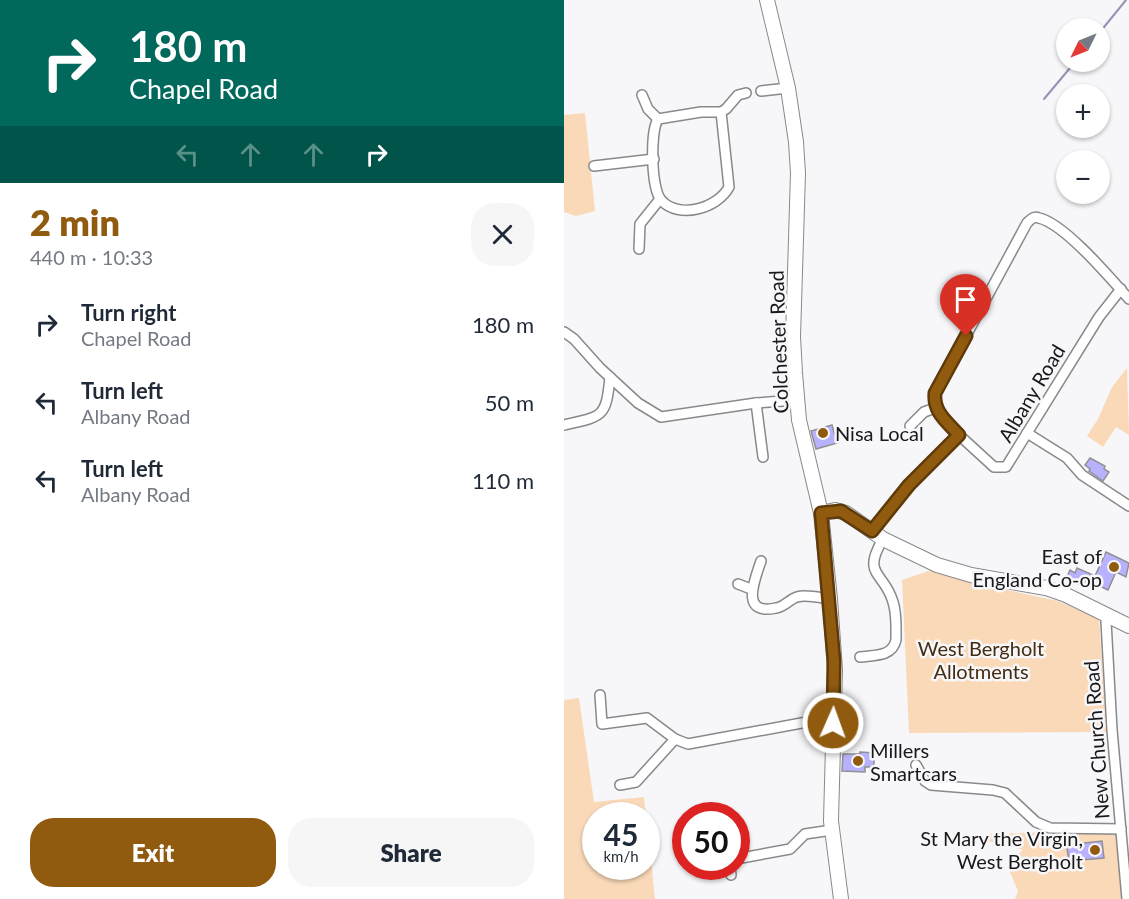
<!DOCTYPE html>
<html lang="en">
<head>
<meta charset="utf-8">
<style>
  body { margin:0; font-family:Lato,sans-serif; background:#f6f6f7; color:#1f2937; height:100vh; display:flex; flex-direction:column; font-size:22px; white-space:nowrap }
  * { box-sizing:border-box; margin:0 }
  p { font-size:20px; color:#747a83 }
  .icon { flex:none; width:33px; height:33px; fill:none; stroke:currentColor; stroke-width:2; stroke-linecap:round; stroke-linejoin:round }
  .map { position:relative; flex:1; overflow:hidden }
  .details { display:flex; flex-direction:column; background:#fff; width:564px }
  .details>* { flex:none }
  .guide { background:#00695c; color:#fff; overflow:hidden }
  .needle { width:39px; rotate:227deg }
  .buttons { position:absolute; left:492px; top:18px; display:grid; gap:12px }
  .buttons a { display:grid; place-items:center; width:54px; height:54px; border-radius:50%; background:#fff; box-shadow:0 2px 4px #0004; font-size:30px }
  .speed { position:absolute; left:18px; top:802px; display:flex; gap:12px; font-size:30px; font-weight:700; text-align:center }
  .speed>* { display:grid; place-content:center; width:78px; height:78px; border-radius:50%; background:#fff; box-shadow:0 2px 4px #0004; line-height:1 }
  .speed small { font-size:15px; font-weight:400 }
  .speed .limit { border:9px solid #d22; background:#fff; color:#111 }
  .pin { position:absolute; display:grid; place-items:center; width:51px; height:51px; color:#fff; margin:-62px -26px; border-radius:50% 50% 50% 0; rotate:-45deg; box-shadow:0 0 6px #0007 }
  .pin .icon { rotate:45deg }
  .me { position:absolute; width:66px; margin:-33px; rotate:2deg; stroke-linejoin:round; filter:drop-shadow(0 0 4px #0008) }
  .turn { display:flex; align-items:center; gap:21px; height:126px; padding:0 30px; font-size:27px }
  .turn .icon { width:78px; height:78px; stroke-width:2.5 }
  .turn b { display:block; font-size:42px; line-height:51px }
  .lanes { display:flex; align-items:center; height:57px; padding:0 30px; background:#0003; justify-content:center; gap:30px; direction:ltr }
  .lanes .off { opacity:.35 }
  .round { display:grid; place-items:center; flex:none; width:63px; height:63px; border-radius:24px; background:#f6f6f7 }
  .head { display:flex; align-items:center; justify-content:space-between; height:102px; padding:0 30px }
  h1 { font-size:36px; font-weight:800; line-height:45px; color:#905a0f }
  .button { display:flex; gap:12px; margin-top:auto; padding:12px 30px }
  .button a { flex:1; height:69px; border-radius:24px; background:#905a0f; color:#fff; font-size:24px; font-weight:800; line-height:69px; text-align:center }
  .button a+a { background:#f6f6f7; color:#1f2937 }
  ul { padding:0; list-style:none }
  li { display:flex; align-items:center; gap:18px; height:78px; padding:0 30px }
  li div { flex:1 }
  li b { display:block; font-size:22px }
  li em { font-style:normal }
  main { display:flex; flex:1; min-height:0 }
  .map>svg:first-child { display:block }
</style>
</head>
<body>
<main>
<section class="details">
<div class="guide">
<div class="turn"><svg class="icon" aria-label="right" viewBox="0 0 24 24"><path d="M7 20v-9h11M14 6l5 5-5 5"/></svg><div><b>180 m</b>Chapel Road</div></div>
<div class="lanes"><svg class="icon off" aria-label="left" viewBox="0 0 24 24"><path d="M17 20v-9H6M10 6l-5 5 5 5"/></svg><svg class="icon off" aria-label="ahead" viewBox="0 0 24 24"><path d="M12 20V5M6 11l6-6 6 6"/></svg><svg class="icon off" aria-label="ahead" viewBox="0 0 24 24"><path d="M12 20V5M6 11l6-6 6 6"/></svg><svg class="icon" aria-label="right" viewBox="0 0 24 24"><path d="M7 20v-9h11M14 6l5 5-5 5"/></svg></div>
</div>
<div class="head"><div><h1>2 min</h1><p>440 m · 10:33</p></div><a class="round"><svg class="icon" aria-label="close" viewBox="0 0 24 24"><path d="M6 6l12 12M18 6L6 18"/></svg></a></div>
<ul>
<li><svg class="icon" aria-label="right" viewBox="0 0 24 24"><path d="M7 20v-9h11M14 6l5 5-5 5"/></svg><div><b>Turn right</b><p>Chapel Road</p></div><em>180 m</em></li>
<li><svg class="icon" aria-label="left" viewBox="0 0 24 24"><path d="M17 20v-9H6M10 6l-5 5 5 5"/></svg><div><b>Turn left</b><p>Albany Road</p></div><em>50 m</em></li>
<li><svg class="icon" aria-label="left" viewBox="0 0 24 24"><path d="M17 20v-9H6M10 6l-5 5 5 5"/></svg><div><b>Turn left</b><p>Albany Road</p></div><em>110 m</em></li>
</ul>
<div class="button"><a>Exit</a><a>Share</a></div>
</section>
<div class="map">
<svg width="565" height="899" viewBox="0 0 565 899">
  <rect width="100%" height="100%" fill="#f7f7fa"/>
  <!-- green -->
  <g fill="#fad9b8">
    <path d="M 21,113 L 31,211 L 12,216 L 0,212 L 0,115 Z"/>
    <path d="M 563,368 L 565,435 L 552,427 L 539,447 L 523,436 L 534,419 L 548,387 Z"/>
    <path d="M 367,570 L 406,582 L 494,601 L 535,619 L 543,732 L 345,733 L 338,580 Z"/>
    <path d="M 15,698 L 30,802 L 80,797 L 82,816 L 32,816 L 32,867 L 82,867 L 83,819 L 91,899 L 0,899 L 0,700 Z"/>
    <path d="M 511,831 L 554,832 L 560,899 L 451,899 L 454,891 L 443,865 L 459,850 L 420,840 L 421,834 Z"/>
  </g>
  <g fill="none" stroke-linecap="round" stroke-linejoin="round">
    <!-- stream -->
    <g stroke="#9592b3" stroke-width="2">
      <path d="M 536,32 L 562,0"/>
      <path d="M 480,99 L 511,62"/>
    </g>
  </g>
  <!-- building -->
  <g fill="#b8b1fd" stroke="#909093" stroke-width="1.5">
    <path d="M 268,425 L 273,443 L 252,449 L 247,431 Z"/>
    <path d="M 526,458 L 541,466 L 540,469 L 545,472 L 539,481 L 525,471 L 526,469 L 521,465 Z"/>
    <path d="M 542,552 L 565,563 L 562,577 L 552,572 L 544,590 L 529,583 L 518,581 L 516,585 L 502,579 L 506,570 L 511,573 L 513,568 L 531,576 Z"/>
    <path d="M 296,752 L 310,753 L 310,767 L 301,767 L 301,772 L 278,771 L 279,754 L 296,754 Z"/>
    <path d="M 512,841 L 512,844 L 538,841 L 540,858 L 505,861 L 502,842 Z"/>
  </g>
  <g fill="none" stroke-linecap="round" stroke-linejoin="round">
    <defs>
      <g id="street">
        <path d="M 197,91 L 224,88"/>
        <path d="M 78,95 L 84,109 L 94,119"/>
        <path d="M 157,112 L 165,187 C 154,208 115,220 97,200 C 87,188 86,132 94,119 L 137,112 L 157,112 L 162,109 L 174,95 L 182,93"/>
        <path d="M 30,166 L 90,159"/>
        <path d="M 75,249 L 76,224 L 96,199"/>
        <path d="M 0,332 L 10,339 L 36,368 L 74,403 L 97,417 L 192,403 L 233,400"/>
        <path d="M 192,403 L 199,457"/>
        <path d="M 0,425 C 39,416 42,418 46,377"/>
        <path d="M 346,426 L 360,412 L 371,408"/>
        <path d="M 463,433 L 503,458 L 518,475 L 565,506"/>
        <path d="M 395,435 L 430,467 L 442,467 L 535,317 L 557,289"/>
        <path d="M 308,531 L 345,485 L 395,435 L 371,408 L 371,393 L 463,223 C 467,219 470,216 475,218 C 501,224 547,279 565,299"/>
        <path d="M 197,561 C 191,579 175,616 212,608 C 220,607 226,599 233,597 C 242,594 257,598 266,599"/>
        <path d="M 174,584 L 187,589"/>
        <path d="M 543,614 L 542,621 L 548,730 L 563,899"/>
        <path d="M 296,657 C 311,655 328,657 332,640 C 332,628 333,614 329,602 C 320,571 297,576 319,539"/>
        <path d="M 36,695 L 38,724 L 83,718 L 111,739 L 124,744 L 243,722 L 269,723"/>
        <path d="M 352,765 L 361,781 L 367,785 L 429,790 L 441,793 L 472,822 L 486,828 L 557,829"/>
        <path d="M 56,785 L 72,782 L 111,739"/>
        <path d="M 172,859 L 226,849 L 241,834 L 268,830"/>
        <path d="M 166,867 L 167,875"/>
      </g>
      <g id="secondary">
        <path d="M 203,0 L 224,88 L 232,142 L 234,173 L 229,337 L 231,373 L 235,420 L 257,513 L 266,599 L 271,670 L 267,821 L 277,899"/>
        <path d="M 257,513 L 271,510 L 282,513 L 319,539 L 373,565 L 407,575 L 482,588 L 502,595 L 565,626"/>
      </g>
    </defs>
    <!-- street casing -->
    <use href="#street" stroke="#89898c" stroke-width="12"/>
    <!-- secondary casing -->
    <use href="#secondary" stroke="#89898c" stroke-width="16"/>
    <!-- street -->
    <use href="#street" stroke="#fff" stroke-width="9"/>
    <!-- secondary -->
    <use href="#secondary" stroke="#fff" stroke-width="14"/>
  </g>
  <g fill="none" stroke-linecap="round" stroke-linejoin="round">
    <defs>
      <path id="route" d="M 269,723 L 270,661 L 257,513 L 277,511 L 308,531 L 345,485 L 395,435 C 383,422 369,412 371,393 L 402,336"/>
    </defs>
    <!-- route casing -->
    <use href="#route" stroke="#5e3a0a" stroke-width="15"/>
    <!-- route -->
    <use href="#route" stroke="#905a0f" stroke-width="10"/>
  </g>
  <!-- markers -->
  <g fill="#905a0f" stroke="#f7f7fa" stroke-width="2">
    <circle cx="259" cy="433" r="6"/>
    <circle cx="550" cy="567" r="6"/>
    <circle cx="294" cy="761" r="6"/>
    <circle cx="531" cy="850" r="6"/>
  </g>
  <g text-anchor="middle" dominant-baseline="central" stroke-width="5" stroke-linejoin="round" paint-order="stroke">
    <!-- street labels -->
    <g font-size="20" fill="#181819" stroke="#f7f7fa">
      <text transform="translate(214 342) rotate(-92)">Colchester Road</text>
      <text transform="translate(467 393) rotate(-59)">Albany Road</text>
      <text transform="translate(532 740) rotate(-94)">New Church Road</text>
    </g>
    <!-- poi labels -->
    <g font-size="20" fill="#181819" stroke="#f7f7fa" text-anchor="start">
      <text x="271" y="433">Nisa Local</text>
      <text x="538" y="556" text-anchor="end">East of<tspan x="538" dy="23">England Co-op</tspan></text>
      <text x="306" y="750">Millers<tspan x="306" dy="23">Smartcars</tspan></text>
      <text x="519" y="838" text-anchor="end">St Mary the Virgin,<tspan x="519" dy="23">West Bergholt</tspan></text>
    </g>
    <!-- park labels -->
    <g font-size="20" fill="#442c10" stroke="#f7f7fa">
      <text x="417" y="648">West Bergholt<tspan x="417" dy="23">Allotments</tspan></text>
    </g>
  </g>
</svg>
<div class="buttons">
<a><svg class="needle" viewBox="-14 -14 28 28"><path d="M0-13l5 13h-10z" fill="#e53935"/><path d="M0 13l5-13h-10z" fill="#747a83"/></svg></a>
<a>+</a>
<a>−</a>
</div>
<div class="speed"><div>45<small>km/h</small></div><div class="limit">50</div></div>
<div class="pin" style="left:402px;top:336px;background:#d93025"><svg class="icon" aria-label="arrive" viewBox="0 0 24 24"><path d="M6 21V4h12l-3 4 3 4H6"/></svg></div>
<svg class="me" style="left:269px;top:723px" viewBox="-20 -20 40 40"><circle r="17" fill="#905a0f" stroke="#fff" stroke-width="3"/><path d="M0-11L8 9 0 5-8 9z" fill="#fff"/></svg>
</div>
</main>
</body>
</html>
